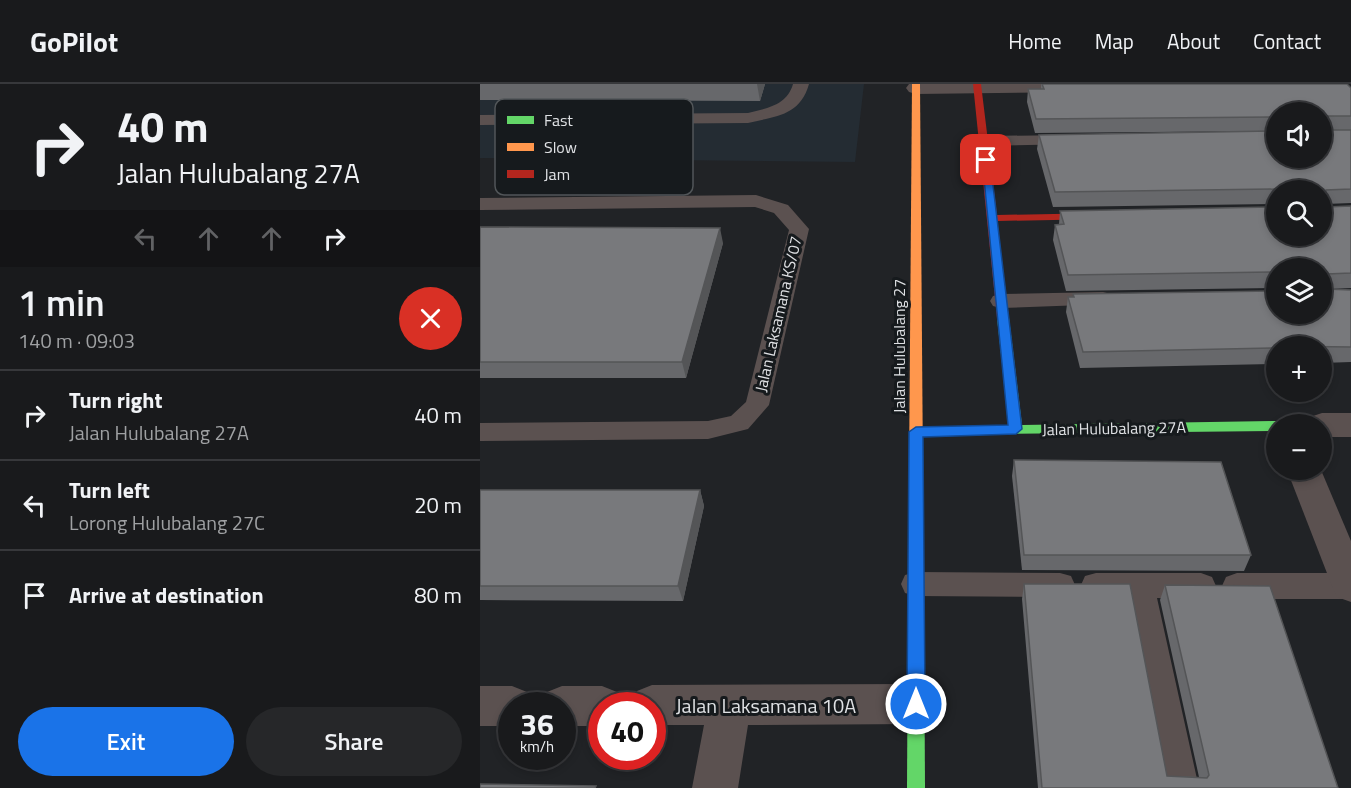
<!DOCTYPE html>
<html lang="en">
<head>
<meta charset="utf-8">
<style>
  body { margin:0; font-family:"Titillium Web",sans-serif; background:#262729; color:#f1f3f6; height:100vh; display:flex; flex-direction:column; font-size:22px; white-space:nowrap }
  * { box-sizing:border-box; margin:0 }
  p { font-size:20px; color:#9fa1a3 }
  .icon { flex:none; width:33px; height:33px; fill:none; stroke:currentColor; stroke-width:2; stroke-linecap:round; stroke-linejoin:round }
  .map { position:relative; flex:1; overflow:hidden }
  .panel { display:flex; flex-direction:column; background:#191a1c; width:480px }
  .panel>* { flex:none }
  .hud { background:#191a1c; color:#f1f3f6; overflow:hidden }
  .tools { position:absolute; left:786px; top:18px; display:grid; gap:12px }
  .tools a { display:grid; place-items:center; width:66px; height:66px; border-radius:50%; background:#191a1c; box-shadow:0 3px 9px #0003,0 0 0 2px #37383b; font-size:30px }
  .speed { position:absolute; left:18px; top:608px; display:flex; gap:12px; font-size:30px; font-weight:700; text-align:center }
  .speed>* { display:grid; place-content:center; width:78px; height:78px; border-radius:50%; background:#191a1c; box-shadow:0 3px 9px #0003,0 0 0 2px #37383b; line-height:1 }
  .speed small { font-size:15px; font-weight:400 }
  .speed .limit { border:9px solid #d22; background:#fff; color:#111 }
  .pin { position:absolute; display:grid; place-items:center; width:51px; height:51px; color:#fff; margin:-26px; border-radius:12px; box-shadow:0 3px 9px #0006 }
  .me { position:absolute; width:66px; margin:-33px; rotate:0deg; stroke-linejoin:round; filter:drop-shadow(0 0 4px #0008) }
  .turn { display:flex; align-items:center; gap:21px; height:126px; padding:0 18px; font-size:27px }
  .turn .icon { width:78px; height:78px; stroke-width:2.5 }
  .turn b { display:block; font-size:42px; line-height:51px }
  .lanes { display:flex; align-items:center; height:57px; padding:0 18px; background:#0003; justify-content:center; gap:30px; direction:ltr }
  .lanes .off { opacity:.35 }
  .round { display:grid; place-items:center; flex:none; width:63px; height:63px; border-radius:32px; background:#262729 }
  .summary { display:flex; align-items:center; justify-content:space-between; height:102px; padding:0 18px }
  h1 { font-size:36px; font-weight:600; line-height:45px }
  .primary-button { display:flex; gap:12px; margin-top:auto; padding:12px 18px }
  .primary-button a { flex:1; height:69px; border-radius:36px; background:#1a73e8; color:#fff; font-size:24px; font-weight:600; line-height:69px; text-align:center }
  .primary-button a+a { background:#262729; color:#f1f3f6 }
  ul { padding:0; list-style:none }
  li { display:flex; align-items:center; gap:18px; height:90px; padding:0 18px; border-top:2px solid #37383b }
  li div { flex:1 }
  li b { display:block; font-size:22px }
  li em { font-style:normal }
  header { display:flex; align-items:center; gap:36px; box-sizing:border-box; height:84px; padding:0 30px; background:#191a1c; border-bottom:2px solid #37383b }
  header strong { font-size:28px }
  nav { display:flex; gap:33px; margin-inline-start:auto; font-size:21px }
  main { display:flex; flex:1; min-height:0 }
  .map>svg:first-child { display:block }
</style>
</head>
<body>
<header>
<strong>GoPilot</strong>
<nav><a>Home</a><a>Map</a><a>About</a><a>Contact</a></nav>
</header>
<main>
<section class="panel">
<div class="hud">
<div class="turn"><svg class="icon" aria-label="right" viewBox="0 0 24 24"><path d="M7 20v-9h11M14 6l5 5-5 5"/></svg><div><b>40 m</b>Jalan Hulubalang 27A</div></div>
<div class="lanes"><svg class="icon off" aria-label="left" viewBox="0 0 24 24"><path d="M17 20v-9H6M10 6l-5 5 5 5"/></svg><svg class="icon off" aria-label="ahead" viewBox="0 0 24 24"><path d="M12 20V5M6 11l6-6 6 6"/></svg><svg class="icon off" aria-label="ahead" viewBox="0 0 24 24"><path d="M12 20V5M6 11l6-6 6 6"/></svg><svg class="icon" aria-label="right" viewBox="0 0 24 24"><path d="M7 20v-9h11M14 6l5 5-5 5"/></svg></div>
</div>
<div class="summary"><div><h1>1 min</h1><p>140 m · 09:03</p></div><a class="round" style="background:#d93025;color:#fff"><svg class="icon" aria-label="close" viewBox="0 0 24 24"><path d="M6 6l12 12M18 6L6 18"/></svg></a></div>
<ul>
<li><svg class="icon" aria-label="right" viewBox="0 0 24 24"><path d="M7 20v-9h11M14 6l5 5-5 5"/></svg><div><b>Turn right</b><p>Jalan Hulubalang 27A</p></div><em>40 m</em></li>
<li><svg class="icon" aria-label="left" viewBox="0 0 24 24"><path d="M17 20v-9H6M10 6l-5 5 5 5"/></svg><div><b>Turn left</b><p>Lorong Hulubalang 27C</p></div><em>20 m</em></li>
<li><svg class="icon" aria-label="arrive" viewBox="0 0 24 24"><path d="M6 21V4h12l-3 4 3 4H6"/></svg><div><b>Arrive at destination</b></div><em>80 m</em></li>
</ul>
<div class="primary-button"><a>Exit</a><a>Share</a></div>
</section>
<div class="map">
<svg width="871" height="704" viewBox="0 0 871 704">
  <rect width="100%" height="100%" fill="#212326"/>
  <!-- built -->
  <path fill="#242c33" d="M 0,0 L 384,0 L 375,78 L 0,74 Z"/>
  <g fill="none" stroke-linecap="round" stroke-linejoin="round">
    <!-- lane -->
    <g fill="#5b5150" fill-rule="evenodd">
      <path d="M 313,0 L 329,0 C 320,32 296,32 268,39 L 0,41 L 0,31 L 268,29 C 288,24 307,21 313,0 Z"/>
      <path d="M 592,51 L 598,52 L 601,56 L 598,60 L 503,62 L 497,61 L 494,57 L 497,53 L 503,52 Z"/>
      <path d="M 276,111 L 308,121 L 329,145 L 289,321 L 268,345 L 228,355 L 0,357 L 0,339 L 228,337 L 251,332 L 266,318 L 309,146 L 294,129 L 275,123 L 0,126 L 0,114 Z"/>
      <path d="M 623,208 L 631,210 L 634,215 L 631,220 L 521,224 L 513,222 L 510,217 L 513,212 L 521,210 Z"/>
      <path d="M 436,488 L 580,489 L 591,492 L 595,501 L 591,510 L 580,513 L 436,512 L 425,509 L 421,500 L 425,491 Z"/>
      <path d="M 616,489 L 721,489 L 732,493 L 736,502 L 732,511 L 721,515 L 677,514 L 719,704 L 683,704 L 647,514 L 616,513 L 605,510 L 601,501 L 605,492 Z"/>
      <path d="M 757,489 L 871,489 L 871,515 L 757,515 L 746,511 L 742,502 L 746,493 Z"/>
    </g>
    <!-- street -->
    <g fill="#5b5150" fill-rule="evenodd">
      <path d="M 429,0 L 614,0 L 615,2 L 612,6 L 605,8 L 436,10 L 429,8 L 426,4 Z"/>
      <path d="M 842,329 L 871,329 L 871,353 L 842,353 L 842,340 L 826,340 L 830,333 Z"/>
      <path d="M 807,386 L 841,386 L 871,457 L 871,518 L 857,513 L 852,502 Z"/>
      <path d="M 436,600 L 451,606 L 457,620 L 451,634 L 436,640 L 268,641 L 258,704 L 212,704 L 224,641 L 172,641 L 172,621 L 151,621 L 157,607 L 172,601 Z"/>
      <path d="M 0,602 L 32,602 L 47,608 L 53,621 L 32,621 L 32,642 L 0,642 Z"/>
      <path d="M 82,602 L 122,602 L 137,608 L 143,621 L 122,621 L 122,642 L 82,642 L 82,621 L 61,621 L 67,608 Z"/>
    </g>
    <!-- fast -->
    <g fill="#63d668" fill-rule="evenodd">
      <path d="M 523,230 L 529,234 L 542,341 L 796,337 L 802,340 L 796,340 L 796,347 L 431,351 L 429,348 L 436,343 L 529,342 L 517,234 Z"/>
      <path d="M 436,511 L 442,513 L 444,518 L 445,704 L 427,704 L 428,518 L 430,513 Z"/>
    </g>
    <!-- slow -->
    <path fill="#ff974d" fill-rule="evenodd" d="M 432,0 L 440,0 L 444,518 L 442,523 L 436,525 L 430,523 L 428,518 Z"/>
    <!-- jam -->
    <path fill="#b3261e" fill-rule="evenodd" d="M 493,0 L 501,0 L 517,131 L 624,129 L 629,132 L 624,135 L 517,137 L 529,234 L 523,238 L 517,234 Z"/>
  </g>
  <!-- wall -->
  <g fill="#67686b" fill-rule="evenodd">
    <path d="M 0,0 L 285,0 L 280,17 L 0,16 Z"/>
    <path d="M 561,0 L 867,0 L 871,4 L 871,119 L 846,120 L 846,123 L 871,122 L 871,204 L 849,205 L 871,206 L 871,278 L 842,279 L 842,262 L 796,262 L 796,280 L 600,284 L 586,228 L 588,213 L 593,213 L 593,210 L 796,230 L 842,184 L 796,184 L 796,204 L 586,207 L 573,156 L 575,141 L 579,140 L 580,127 L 796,152 L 842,106 L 796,106 L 796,120 L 573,123 L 557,65 L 559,51 L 796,47 L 555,49 L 547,18 L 548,5 L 561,5 ZM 796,28 L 842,74 L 796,74 Z"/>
    <path d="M 0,143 L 243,159 L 206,294 L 0,294 Z"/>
    <path d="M 534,376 L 771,471 L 764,487 L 542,486 L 532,392 Z"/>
    <path d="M 0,406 L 220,406 L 224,422 L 203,517 L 0,516 Z"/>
    <path d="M 544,500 L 687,692 L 719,693 L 680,516 L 685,501 L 858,704 L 558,704 L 542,515 Z"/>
  </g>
  <!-- shaded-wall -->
  <g fill="#545557">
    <path d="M 277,0 L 285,0 L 280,17 Z"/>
    <path d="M 240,144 L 243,159 L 206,294 L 202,278 Z"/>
    <path d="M 220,406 L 224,422 L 203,517 L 198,502 Z"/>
  </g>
  <!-- building -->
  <g fill="#78797c" stroke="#545557" stroke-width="1.5">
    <path d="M 562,0 L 867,0 L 871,4 L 871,32 L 847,32 L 845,34 L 845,44 L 847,46 L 871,46 L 871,105 L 846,106 L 846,123 L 871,122 L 871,189 L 847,190 L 847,205 L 871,206 L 871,263 L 796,262 L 796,264 L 603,268 L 588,213 L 594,213 L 593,210 L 796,207 L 796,230 L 842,230 L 842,184 L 796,184 L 796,188 L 588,191 L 575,141 L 584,140 L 580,127 L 796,123 L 796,152 L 842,152 L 842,106 L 803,106 L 801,105 L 575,108 L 559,51 L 796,47 L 796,74 L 842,74 L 842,28 L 796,28 L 796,33 L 556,35 L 548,5 L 564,5 Z"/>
    <path d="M 0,143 L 240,144 L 202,278 L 0,278 Z"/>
    <path d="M 534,376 L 741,378 L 771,471 L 544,471 Z"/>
    <path d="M 0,406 L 220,406 L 198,502 L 0,502 Z"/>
    <path d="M 544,500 L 650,500 L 687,692 L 727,694 L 729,691 L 685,501 L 790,502 L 858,704 L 562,704 Z"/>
    <path d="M 0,700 L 116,702 L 115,704 L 0,704 Z"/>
  </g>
  <!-- route -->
  <path fill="#1a73e8" stroke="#114b97" stroke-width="1.5" d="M 502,74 L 510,76 L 542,345 L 536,350 L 443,353 L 445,620 L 442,626 L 436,629 L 430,626 L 427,620 L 429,348 L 436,343 L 528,341 Z"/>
  <g text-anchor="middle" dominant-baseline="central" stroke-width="6" stroke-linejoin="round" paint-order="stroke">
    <!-- street labels -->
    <g font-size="16" fill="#dfe1e4" stroke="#161a1d">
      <text transform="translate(298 230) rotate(-77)">Jalan Laksamana KS/07</text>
      <text transform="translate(419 262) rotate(-90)">Jalan Hulubalang 27</text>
      <text transform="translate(634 344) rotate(-1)">Jalan Hulubalang 27A</text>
    </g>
    <!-- near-street labels -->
    <g font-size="20" fill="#dfe1e4" stroke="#161a1d">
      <text x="286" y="621">Jalan Laksamana 10A</text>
    </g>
  </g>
  <!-- legend -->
  <rect x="15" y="15" width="198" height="96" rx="9" fill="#161a1d" stroke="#525659" stroke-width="1.5"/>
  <rect x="27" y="32" width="27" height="8" fill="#63d668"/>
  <rect x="27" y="59" width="27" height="8" fill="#ff974d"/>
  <rect x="27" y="86" width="27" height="8" fill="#b3261e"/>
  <g font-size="16" fill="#dfe1e4">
    <text x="64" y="42">Fast</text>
    <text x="64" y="69">Slow</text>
    <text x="64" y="96">Jam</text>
  </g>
</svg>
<div class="tools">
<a><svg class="icon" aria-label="sound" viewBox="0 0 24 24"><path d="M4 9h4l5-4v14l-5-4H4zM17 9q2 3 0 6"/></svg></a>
<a><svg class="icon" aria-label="search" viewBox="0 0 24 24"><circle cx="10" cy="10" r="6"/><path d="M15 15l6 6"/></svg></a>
<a><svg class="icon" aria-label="layers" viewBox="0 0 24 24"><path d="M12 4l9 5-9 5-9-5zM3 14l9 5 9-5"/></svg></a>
<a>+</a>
<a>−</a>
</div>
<div class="speed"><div>36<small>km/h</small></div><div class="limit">40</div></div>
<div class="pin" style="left:506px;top:76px;background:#d93025"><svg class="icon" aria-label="arrive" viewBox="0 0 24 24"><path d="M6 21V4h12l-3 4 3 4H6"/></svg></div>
<svg class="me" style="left:436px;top:620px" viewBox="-20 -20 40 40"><circle r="17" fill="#1a73e8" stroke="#fff" stroke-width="3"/><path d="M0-11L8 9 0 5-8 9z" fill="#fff"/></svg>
</div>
</main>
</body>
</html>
